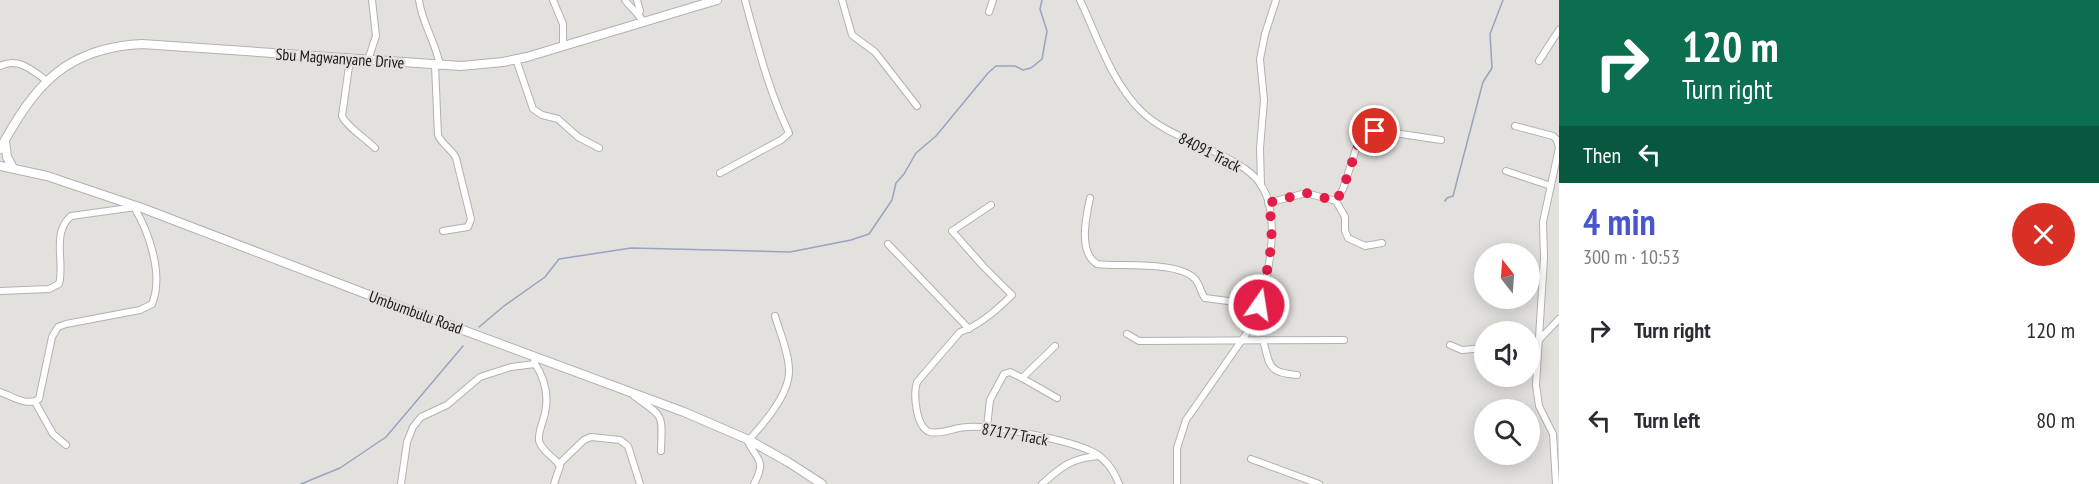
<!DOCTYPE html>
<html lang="en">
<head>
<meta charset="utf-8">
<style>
  body { margin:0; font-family:"PT Sans Narrow",sans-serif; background:#f2f2f3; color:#2b2b33; height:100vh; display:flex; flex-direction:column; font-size:22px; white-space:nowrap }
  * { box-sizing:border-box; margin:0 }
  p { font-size:20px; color:#7c7c81 }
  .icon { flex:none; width:33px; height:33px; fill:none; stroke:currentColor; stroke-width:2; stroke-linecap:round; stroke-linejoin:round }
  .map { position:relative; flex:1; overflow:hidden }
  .drawer { display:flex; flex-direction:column; background:#fff; width:540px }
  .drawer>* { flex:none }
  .banner { background:#0b6e4f; color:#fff; overflow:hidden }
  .needle { width:39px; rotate:343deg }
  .buttons { position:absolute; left:1474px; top:243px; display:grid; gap:12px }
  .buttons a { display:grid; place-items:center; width:66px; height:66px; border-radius:50%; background:#fff; box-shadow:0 3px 15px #0003; font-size:30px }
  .pin { position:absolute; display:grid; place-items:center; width:51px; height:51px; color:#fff; margin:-26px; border:3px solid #fff; border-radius:50%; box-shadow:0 2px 6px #0007 }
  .me { position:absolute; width:66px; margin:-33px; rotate:13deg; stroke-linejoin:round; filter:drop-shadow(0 0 4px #0008) }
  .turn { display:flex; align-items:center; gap:21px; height:126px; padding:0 24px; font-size:27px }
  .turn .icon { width:78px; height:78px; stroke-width:2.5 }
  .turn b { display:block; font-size:42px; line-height:51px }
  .then { display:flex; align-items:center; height:57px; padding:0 24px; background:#0003; gap:12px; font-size:22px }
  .round { display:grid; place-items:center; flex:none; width:63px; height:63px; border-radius:32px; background:#f2f2f3 }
  .overview { display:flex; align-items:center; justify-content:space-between; height:102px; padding:0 24px }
  h1 { font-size:36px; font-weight:600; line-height:45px; color:#4a57cc }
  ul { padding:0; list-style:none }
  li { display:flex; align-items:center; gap:18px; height:90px; padding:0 24px }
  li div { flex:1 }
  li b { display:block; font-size:22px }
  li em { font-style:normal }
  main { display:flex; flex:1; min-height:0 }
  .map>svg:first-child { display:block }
</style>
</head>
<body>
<main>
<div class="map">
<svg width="1559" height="484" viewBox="0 0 1559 484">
  <rect width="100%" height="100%" fill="#e2e1dd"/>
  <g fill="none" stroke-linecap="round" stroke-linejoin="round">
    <!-- stream -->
    <g stroke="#9aa2c1" stroke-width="1.5">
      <path d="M 1445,201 L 1447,198 L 1453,196 L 1483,82 L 1492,68 L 1490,34 L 1503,0"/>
      <path d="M 479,327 L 504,306 L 545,277 L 559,259 L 631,248 L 790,252 L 851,240 L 869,234 L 892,200 L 896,183 L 904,174 L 916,153 L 936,136 L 988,73 L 996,66 L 1015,66 L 1023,70 L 1031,68 L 1042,59 L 1047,31 L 1040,9 L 1042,0"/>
      <path d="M 301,484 L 340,468 L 386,437 L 463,346"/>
    </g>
    <defs>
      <g id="minor">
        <path d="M 419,0 C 422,24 436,42 440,66"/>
        <path d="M 553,0 L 563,24 L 563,46"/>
        <path d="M 625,0 C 630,8 640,14 643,22"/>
        <path d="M 637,0 L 640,11 L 638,15"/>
        <path d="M 842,0 L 852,35 L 875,52 L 917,106"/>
        <path d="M 1080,0 C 1098,38 1111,81 1141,111 C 1165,134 1197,142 1225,157 C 1238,164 1253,172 1261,185 C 1283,218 1267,292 1251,327 L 1186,420 L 1177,448 L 1177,484"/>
        <path d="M 989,12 L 993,0"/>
        <path d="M 350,59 L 342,116 C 347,127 365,138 375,148"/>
        <path d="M 516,59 L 533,109 L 542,115 L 558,119 L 578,137 L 599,148"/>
        <path d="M 368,60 L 376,36 L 372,0"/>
        <path d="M 1539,61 L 1559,30"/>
        <path d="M 435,65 L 438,135 C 442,145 452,149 456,158 L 471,219 L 468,227 L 443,231"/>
        <path d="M 0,66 C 18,57 32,70 47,81"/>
        <path d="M 1515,126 L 1553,136 L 1557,140 L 1559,148 L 1543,222 L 1544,258 L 1536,385 L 1539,406 L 1553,434 L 1556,484"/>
        <path d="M 1506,171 L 1551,186"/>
        <path d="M 720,173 L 781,140 L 789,133 C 768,89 758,47 745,0"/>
        <path d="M 1261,185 L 1260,148 L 1264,100 L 1260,59 L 1265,34 L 1276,0"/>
        <path d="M 1090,198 C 1086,217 1078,252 1097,264 C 1121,267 1176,261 1194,278 C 1200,283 1200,292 1205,298 L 1259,305"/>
        <path d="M 1336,201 L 1345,217 L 1345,231 L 1348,238 L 1365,246 L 1382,243"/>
        <path d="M 1268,203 L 1306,193 L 1336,201 L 1343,189 L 1357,146 L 1360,139 L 1366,133 L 1381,131 L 1441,140"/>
        <path d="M 991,205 L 952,231 L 983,266 L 1012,295 C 998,309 979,326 960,332 L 917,382 C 913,394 916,428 930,432 C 941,435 956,427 967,427 C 994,425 1069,440 1093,452 C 1106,459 1114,471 1119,484"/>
        <path d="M 888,244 L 969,329"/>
        <path d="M 0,291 L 49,289 L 59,284 C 65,263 51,233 71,216 L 136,207"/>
        <path d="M 1127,334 L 1139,341 L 1344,340"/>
        <path d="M 1540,339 L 1559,319"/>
        <path d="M 1263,340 C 1270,365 1267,373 1297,375"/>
        <path d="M 1450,345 L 1462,350 L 1485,348"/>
        <path d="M 534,362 C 544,377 549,395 545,413 C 543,423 538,431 539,441 C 543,453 554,456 560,466 L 554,484"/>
        <path d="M 1022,378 L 1057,398"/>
        <path d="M 0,392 C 12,396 27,407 39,399 L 52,337 L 58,327 L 66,324 L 140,310 L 152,304 C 164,275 149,232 134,207"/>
        <path d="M 634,396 C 665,418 662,413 661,451"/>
        <path d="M 35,402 L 53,434 L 66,445"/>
        <path d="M 987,427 L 990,400 L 1004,374 L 1010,372 L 1022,378 L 1055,346"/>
        <path d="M 747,440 C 757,461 767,459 754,484"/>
        <path d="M 749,440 C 764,423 789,395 789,371 C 789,353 780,333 775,316"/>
        <path d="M 1251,459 L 1319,484"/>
        <path d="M 559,464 L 584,440 L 591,437 L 620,440 L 628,446 L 640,484"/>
        <path d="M 401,484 L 407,442 L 413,427 L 421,417 L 447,405 L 480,377 L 511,367 L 535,364"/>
        <path d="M 1042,484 C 1062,466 1072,458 1099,456"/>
      </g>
      <g id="secondary">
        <path d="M 5,141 L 7,157 L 13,168"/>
        <path d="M 0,149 C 35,85 65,48 142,44 L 461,66 L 503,62 L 527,57 L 717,0"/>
        <path d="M 0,166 L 47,176 L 142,208 L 382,300 L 684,412 L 749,440 L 788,462 L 822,484"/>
      </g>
    </defs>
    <!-- minor casing -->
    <use href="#minor" stroke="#b3b1ae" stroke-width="8"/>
    <!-- secondary casing -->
    <use href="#secondary" stroke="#b3b1ae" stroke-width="10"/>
    <!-- minor -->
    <use href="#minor" stroke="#fff" stroke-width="6"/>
    <!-- secondary -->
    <use href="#secondary" stroke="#fff" stroke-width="8"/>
  </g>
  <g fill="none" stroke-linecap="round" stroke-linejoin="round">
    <!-- route -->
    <path stroke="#e11d48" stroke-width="10" stroke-dasharray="0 18" d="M 1259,305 C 1267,271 1277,238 1268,203 L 1306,193 L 1336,201 L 1343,189 L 1360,139 L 1366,133 L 1375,131"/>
  </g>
  <g text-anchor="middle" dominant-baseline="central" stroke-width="4.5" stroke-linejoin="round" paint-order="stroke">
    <!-- street labels -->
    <g font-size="16" fill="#191817" stroke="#e2e1dd">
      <text transform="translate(340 58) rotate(4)">Sbu Magwanyane Drive</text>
      <text transform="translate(1210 152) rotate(27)">84091 Track</text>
      <text transform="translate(416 312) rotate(20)">Umbumbulu Road</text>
      <text transform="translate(1015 434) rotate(10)">87177 Track</text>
    </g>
  </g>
</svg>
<div class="buttons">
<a><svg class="needle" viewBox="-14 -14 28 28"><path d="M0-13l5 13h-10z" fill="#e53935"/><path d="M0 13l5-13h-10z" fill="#7c7c81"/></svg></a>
<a><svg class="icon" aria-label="sound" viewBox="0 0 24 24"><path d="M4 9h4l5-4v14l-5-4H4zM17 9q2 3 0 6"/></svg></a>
<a><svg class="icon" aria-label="search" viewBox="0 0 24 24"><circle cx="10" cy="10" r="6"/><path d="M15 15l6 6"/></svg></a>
</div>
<div class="pin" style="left:1375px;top:131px;background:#d93025"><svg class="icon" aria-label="arrive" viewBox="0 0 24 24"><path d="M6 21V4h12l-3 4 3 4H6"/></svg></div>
<svg class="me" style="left:1259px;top:305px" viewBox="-20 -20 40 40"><circle r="17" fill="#e11d48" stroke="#fff" stroke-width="3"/><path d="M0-11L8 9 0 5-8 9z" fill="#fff"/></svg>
</div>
<section class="drawer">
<div class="banner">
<div class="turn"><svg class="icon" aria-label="right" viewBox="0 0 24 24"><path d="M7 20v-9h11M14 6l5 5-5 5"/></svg><div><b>120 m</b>Turn right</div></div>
<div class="then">Then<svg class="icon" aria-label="left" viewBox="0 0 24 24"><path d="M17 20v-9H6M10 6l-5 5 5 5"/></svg></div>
</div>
<div class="overview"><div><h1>4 min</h1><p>300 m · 10:53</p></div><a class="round" style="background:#d93025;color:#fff"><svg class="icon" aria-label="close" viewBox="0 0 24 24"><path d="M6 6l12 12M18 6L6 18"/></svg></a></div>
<ul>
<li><svg class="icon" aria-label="right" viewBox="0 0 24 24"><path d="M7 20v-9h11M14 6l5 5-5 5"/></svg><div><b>Turn right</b></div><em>120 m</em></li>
<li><svg class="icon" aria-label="left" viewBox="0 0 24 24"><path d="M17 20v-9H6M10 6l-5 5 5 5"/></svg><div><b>Turn left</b></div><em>80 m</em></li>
</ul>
</section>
</main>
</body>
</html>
